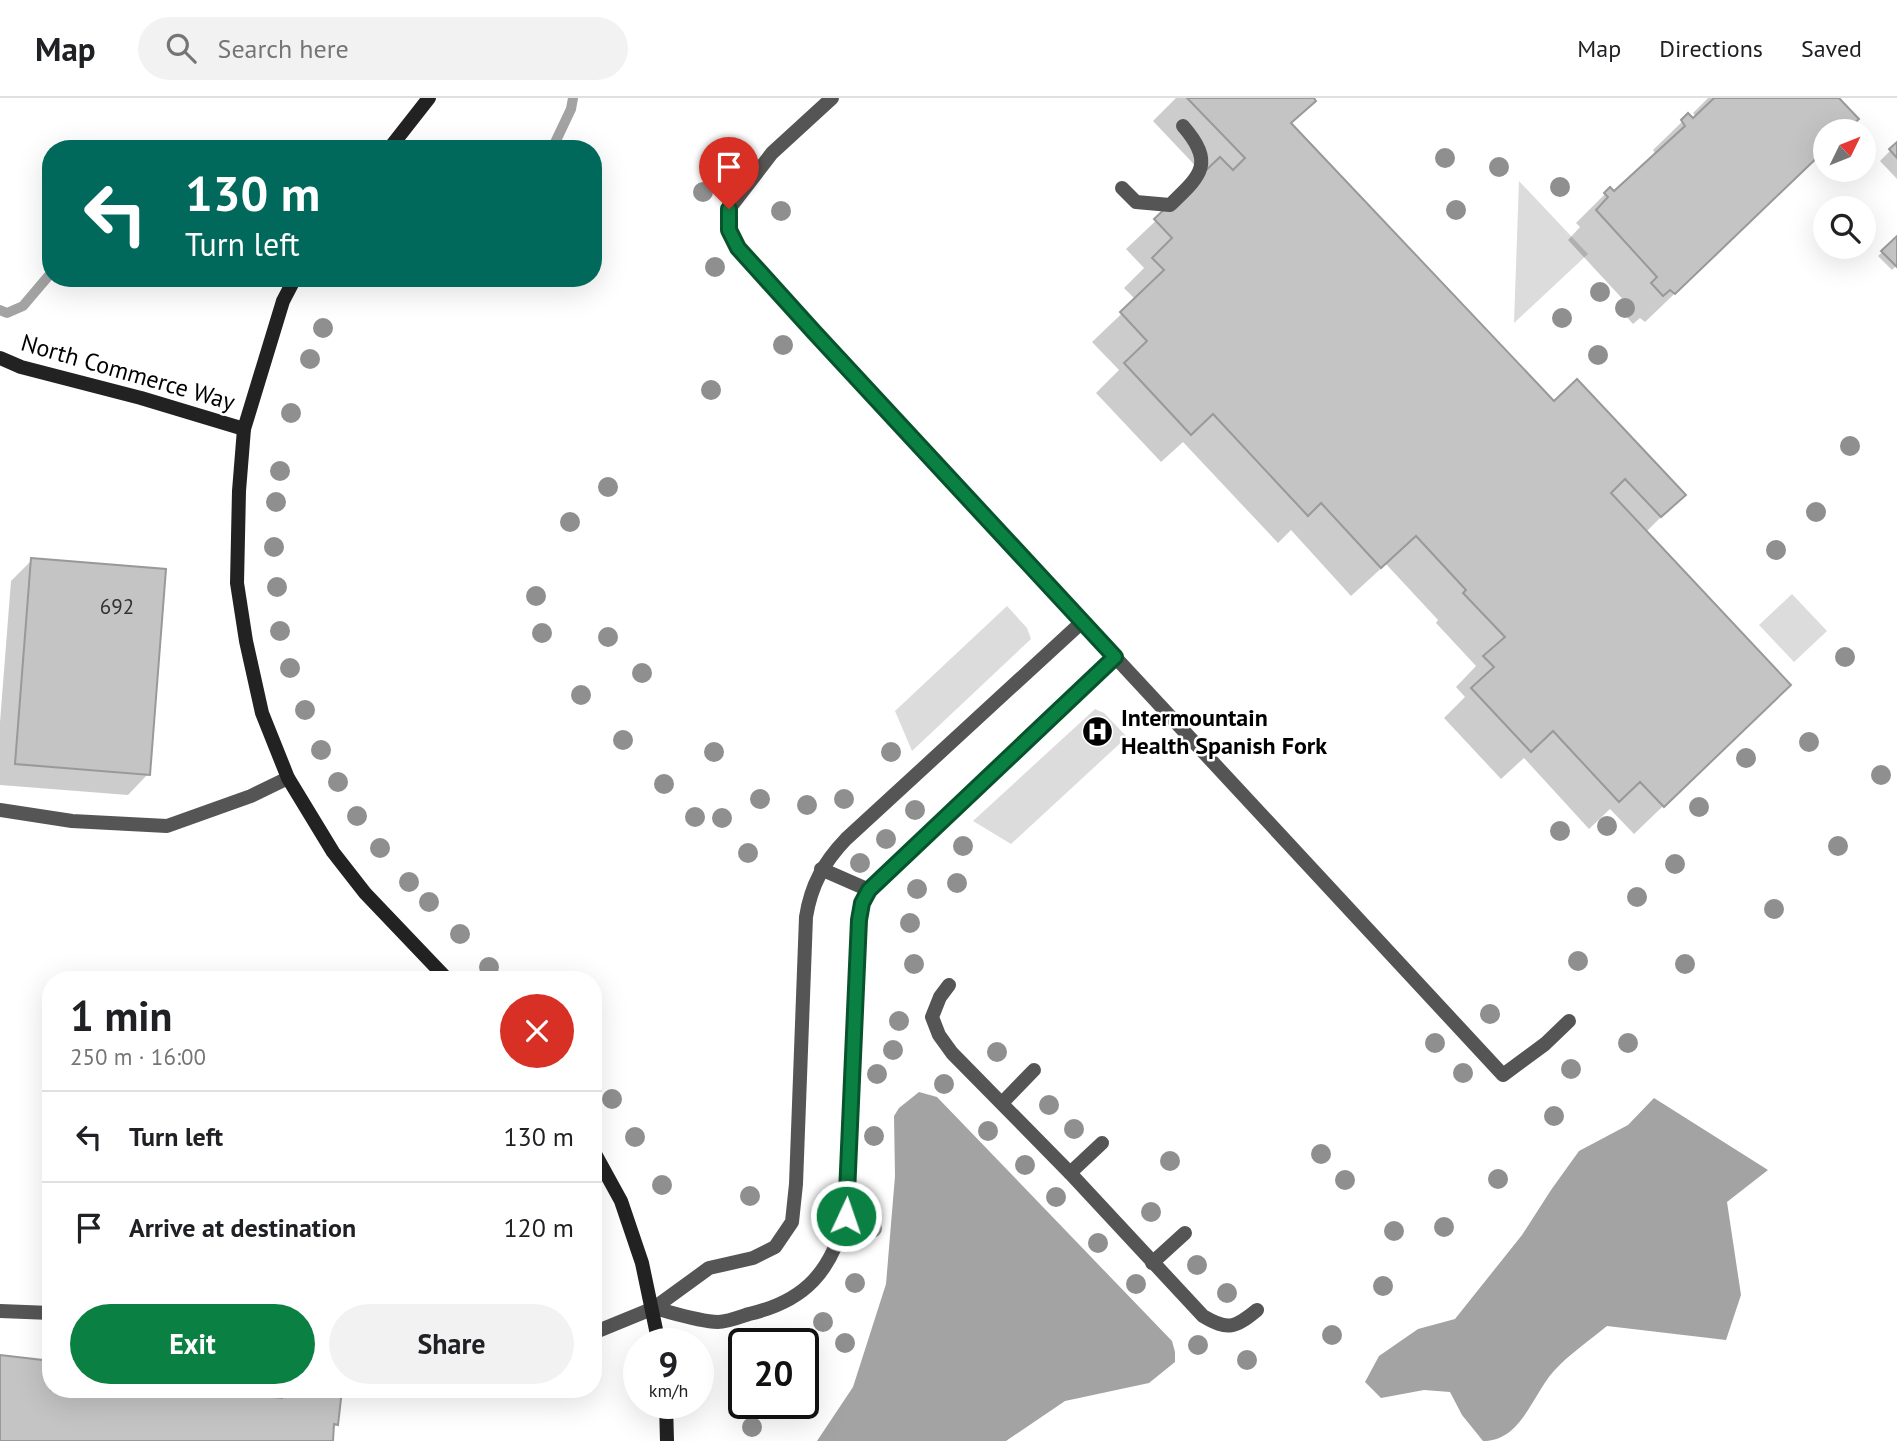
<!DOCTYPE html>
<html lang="en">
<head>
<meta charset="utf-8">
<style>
  body { margin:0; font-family:"PT Sans",sans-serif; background:#f2f2f2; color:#202124; height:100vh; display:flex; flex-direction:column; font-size:26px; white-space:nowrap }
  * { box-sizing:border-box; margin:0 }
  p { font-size:23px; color:#757577 }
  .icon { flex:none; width:38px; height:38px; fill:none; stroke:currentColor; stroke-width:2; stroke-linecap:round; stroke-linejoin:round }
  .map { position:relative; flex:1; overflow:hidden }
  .panel { position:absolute; left:42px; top:873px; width:560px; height:427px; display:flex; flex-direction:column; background:#fff; border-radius:28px; box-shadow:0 7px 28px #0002 }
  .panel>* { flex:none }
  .hud { position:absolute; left:42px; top:42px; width:560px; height:147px; border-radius:28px; box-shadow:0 7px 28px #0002; background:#00695c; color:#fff; overflow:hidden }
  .needle { width:46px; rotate:47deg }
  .fabs { position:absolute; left:1813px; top:21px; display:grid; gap:14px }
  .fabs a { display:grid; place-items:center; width:63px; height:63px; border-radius:50%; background:#fff; box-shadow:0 7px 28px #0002; font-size:35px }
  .speed { position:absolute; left:623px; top:1230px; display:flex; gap:14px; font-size:35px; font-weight:700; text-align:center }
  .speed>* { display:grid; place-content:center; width:91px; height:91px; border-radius:50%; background:#fff; box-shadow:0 7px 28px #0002; line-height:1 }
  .speed small { font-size:18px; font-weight:400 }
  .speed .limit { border:4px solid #111; border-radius:10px; background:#fff; color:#111 }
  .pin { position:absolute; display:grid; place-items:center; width:60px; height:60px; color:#fff; margin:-72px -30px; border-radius:50% 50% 50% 0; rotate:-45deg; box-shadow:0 0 7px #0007 }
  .pin .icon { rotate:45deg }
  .me { position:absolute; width:77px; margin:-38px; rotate:3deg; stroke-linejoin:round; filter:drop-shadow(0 0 5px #0008) }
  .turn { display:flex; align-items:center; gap:24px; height:147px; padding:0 28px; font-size:32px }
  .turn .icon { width:91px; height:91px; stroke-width:2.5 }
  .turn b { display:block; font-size:49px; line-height:60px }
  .round { display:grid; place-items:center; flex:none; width:74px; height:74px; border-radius:37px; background:#f2f2f2 }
  .head { display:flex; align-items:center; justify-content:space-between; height:119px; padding:0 28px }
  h1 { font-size:42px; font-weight:800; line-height:52px }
  .cta { display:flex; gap:14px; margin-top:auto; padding:14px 28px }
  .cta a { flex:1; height:80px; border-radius:42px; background:#0b8043; color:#fff; font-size:28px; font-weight:800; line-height:80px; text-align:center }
  .cta a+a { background:#f2f2f2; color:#202124 }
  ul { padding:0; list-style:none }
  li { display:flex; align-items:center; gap:21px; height:91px; padding:0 28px; border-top:2px solid #e0e0e0 }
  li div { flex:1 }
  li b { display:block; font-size:26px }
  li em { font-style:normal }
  header { display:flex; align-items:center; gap:42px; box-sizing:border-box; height:98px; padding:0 35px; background:#fff; border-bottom:2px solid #e0e0e0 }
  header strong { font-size:33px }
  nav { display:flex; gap:38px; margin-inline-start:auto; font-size:24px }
  .search { width:490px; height:63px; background:#f2f2f2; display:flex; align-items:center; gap:18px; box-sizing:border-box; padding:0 24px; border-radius:38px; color:#757577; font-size:26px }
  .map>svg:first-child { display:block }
</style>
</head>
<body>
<header>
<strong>Map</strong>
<div class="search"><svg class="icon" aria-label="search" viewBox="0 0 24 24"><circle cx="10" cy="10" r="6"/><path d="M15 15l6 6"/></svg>Search here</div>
<nav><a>Map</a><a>Directions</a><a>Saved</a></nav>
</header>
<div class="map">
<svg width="1897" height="1343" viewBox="0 0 1897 1343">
  <rect width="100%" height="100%" fill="#fff"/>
  <!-- green -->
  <g fill="#dcdcdc">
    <path d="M 1519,83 L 1588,156 L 1514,225 Z"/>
    <path d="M 1792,496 L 1827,533 L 1794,564 L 1759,527 Z"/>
    <path d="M 1007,508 L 1027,530 L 1031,541 L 912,653 L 895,613 Z"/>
    <path d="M 1095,611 L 1104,615 L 1127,639 L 1011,746 L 973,723 Z"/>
  </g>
  <!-- water -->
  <g fill="#a3a3a3">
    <path d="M 919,994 L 937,999 L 1172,1243 L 1175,1254 L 1175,1264 L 1149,1285 L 1065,1303 L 1006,1343 L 817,1343 L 853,1289 L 886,1186 L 895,1078 L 894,1018 L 899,1010 Z"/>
    <path d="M 1654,1000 L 1768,1072 L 1727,1104 L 1741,1197 L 1726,1242 L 1607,1228 C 1590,1242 1568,1257 1553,1274 C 1532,1298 1521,1343 1483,1343 L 1462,1317 L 1450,1294 L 1424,1292 L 1381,1300 L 1365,1284 L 1379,1258 L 1418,1231 L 1455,1221 L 1522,1137 L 1551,1092 L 1579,1053 L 1628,1027 Z"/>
  </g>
  <!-- shadow -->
  <g fill="#0003">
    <path d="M 1176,0 L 1311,0 L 1314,3 L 1290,26 L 1554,305 L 1683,397 L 1645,435 L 1759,616 L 1634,736 L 1610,711 L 1589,731 L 1524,660 L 1501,681 L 1444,620 L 1465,599 L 1456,589 L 1476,568 L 1436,525 L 1438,522 L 1386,466 L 1351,498 L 1291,432 L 1278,445 L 1183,344 L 1161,364 L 1096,295 L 1119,272 L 1092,244 L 1136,202 L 1124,190 L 1144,170 L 1126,151 L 1204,77 L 1153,23 Z"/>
    <path d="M 1708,0 L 1837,0 L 1856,21 L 1844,33 L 1825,33 L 1825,52 L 1645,224 L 1640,220 L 1633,226 L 1623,215 L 1630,209 L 1568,142 L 1580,129 L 1576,125 L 1610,91 L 1614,96 L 1656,57 L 1653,52 L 1688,18 L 1693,23 L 1696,19 L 1693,15 Z"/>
    <path d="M 1897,46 L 1897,81 L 1880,63 Z"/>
    <path d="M 1897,140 L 1897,167 L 1892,172 L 1878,158 Z"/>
    <path d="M 32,462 L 148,676 L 128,697 L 0,687 L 0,624 L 11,483 Z"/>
    <path d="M 0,1259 L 51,1292 L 187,1292 L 264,1300 L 267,1292 L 340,1292 L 337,1326 L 332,1331 L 331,1343 L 0,1343 Z"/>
  </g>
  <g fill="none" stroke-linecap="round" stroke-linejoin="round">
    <!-- stream -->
    <g stroke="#a3a3a3" stroke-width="10">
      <path d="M 552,51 L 571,11 L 573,0"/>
      <path d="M 0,212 L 7,215 L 23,208 L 51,175"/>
    </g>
  </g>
  <!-- building -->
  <g fill="#c4c4c4" stroke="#999" stroke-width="2">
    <path d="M 1187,0 L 1314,0 L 1316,3 L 1291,25 L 1554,303 L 1577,281 L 1686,397 L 1661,419 L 1625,381 L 1611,395 L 1791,587 L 1664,709 L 1640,684 L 1619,704 L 1553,633 L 1531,654 L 1471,590 L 1494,569 L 1483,558 L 1505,539 L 1463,495 L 1466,492 L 1416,438 L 1381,470 L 1321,405 L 1308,418 L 1213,316 L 1191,337 L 1124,265 L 1147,243 L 1120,214 L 1164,172 L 1152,160 L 1172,140 L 1154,121 L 1220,59 L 1233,72 L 1245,60 Z"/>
    <path d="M 1714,0 L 1839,0 L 1859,21 L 1846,33 L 1825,33 L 1825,52 L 1675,196 L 1670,192 L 1663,198 L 1651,185 L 1657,179 L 1596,112 L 1608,99 L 1604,95 L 1610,89 L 1614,93 L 1685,28 L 1681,22 L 1688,15 L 1693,20 Z"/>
    <path d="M 1897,44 L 1897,60 L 1889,51 Z"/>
    <path d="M 1897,138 L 1897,169 L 1881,153 Z"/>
    <path d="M 31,460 L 166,471 L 150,677 L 15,666 Z"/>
    <path d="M 0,1257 L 51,1263 L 51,1292 L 204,1292 L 282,1300 L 283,1292 L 342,1292 L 338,1327 L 334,1326 L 333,1343 L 0,1343 Z"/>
  </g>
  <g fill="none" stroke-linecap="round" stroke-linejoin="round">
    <!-- lane -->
    <g stroke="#555" stroke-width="14">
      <path d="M 832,0 L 772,55 L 729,111 L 729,132 L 739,150 L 782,200 L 1503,977 L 1545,946 L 1569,923"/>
      <path d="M 1122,90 L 1136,104 L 1170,107 C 1200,78 1216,66 1183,28"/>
      <path d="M 0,712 L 72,723 L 167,728 L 251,698 L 288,680"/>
      <path d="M 821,771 L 869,792"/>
      <path d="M 949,887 L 940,899 L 932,919 L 939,937 L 952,955 L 1070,1075 L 1203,1218 C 1228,1233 1235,1230 1257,1212"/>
      <path d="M 1002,1005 L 1034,972"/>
      <path d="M 1070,1075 L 1102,1045"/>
      <path d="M 1152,1165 L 1185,1135"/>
      <path d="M 654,1210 C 674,1215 697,1223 718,1224 C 727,1224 740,1219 749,1216 C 806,1203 831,1173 846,1118 L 859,822 L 862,805 L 869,792 L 1115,559"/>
      <path d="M 0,1213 L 51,1215"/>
      <path d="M 593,1235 L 654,1210 L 709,1170 L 753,1160 L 775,1149 L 792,1124 L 796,1086 L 806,819 C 811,787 824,764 846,741 L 1082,524"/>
    </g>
    <!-- secondary -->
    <g stroke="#222" stroke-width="14">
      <path d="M 389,51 L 429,0"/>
      <path d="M 295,180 L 283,203 L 244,331 L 239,393 L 237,485 L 246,543 L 262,615 L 288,680 L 333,754 L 365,795 L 448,882"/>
      <path d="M 0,260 L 21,269 L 141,300 L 244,331"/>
      <path d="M 593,1052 L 621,1103 L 642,1165 L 659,1246"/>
      <path d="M 666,1306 L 667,1343"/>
    </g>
  </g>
  <!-- trees -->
  <g fill="#8f8f8f">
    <circle cx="1445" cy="60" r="10"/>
    <circle cx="1499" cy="69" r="10"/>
    <circle cx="1560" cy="89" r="10"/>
    <circle cx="703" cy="94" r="10"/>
    <circle cx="1456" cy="112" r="10"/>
    <circle cx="781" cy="113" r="10"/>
    <circle cx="715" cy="169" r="10"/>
    <circle cx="1600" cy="194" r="10"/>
    <circle cx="1625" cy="210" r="10"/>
    <circle cx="1562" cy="220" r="10"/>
    <circle cx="323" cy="230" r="10"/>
    <circle cx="783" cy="247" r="10"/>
    <circle cx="1598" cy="257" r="10"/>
    <circle cx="310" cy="261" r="10"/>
    <circle cx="711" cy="292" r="10"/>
    <circle cx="291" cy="315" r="10"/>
    <circle cx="1850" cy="348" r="10"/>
    <circle cx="280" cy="373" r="10"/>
    <circle cx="608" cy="389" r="10"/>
    <circle cx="276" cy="404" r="10"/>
    <circle cx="1816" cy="414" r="10"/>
    <circle cx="570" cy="424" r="10"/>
    <circle cx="274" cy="449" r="10"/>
    <circle cx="1776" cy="452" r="10"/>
    <circle cx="277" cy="489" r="10"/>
    <circle cx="536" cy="498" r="10"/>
    <circle cx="280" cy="533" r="10"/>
    <circle cx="542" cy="535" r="10"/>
    <circle cx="608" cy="539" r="10"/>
    <circle cx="1845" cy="559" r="10"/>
    <circle cx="290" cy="570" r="10"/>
    <circle cx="642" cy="575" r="10"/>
    <circle cx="581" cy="597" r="10"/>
    <circle cx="305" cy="612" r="10"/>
    <circle cx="623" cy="642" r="10"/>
    <circle cx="1809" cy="644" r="10"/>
    <circle cx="321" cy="652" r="10"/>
    <circle cx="714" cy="654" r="10"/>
    <circle cx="891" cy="654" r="10"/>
    <circle cx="1746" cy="660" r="10"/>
    <circle cx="1881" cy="677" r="10"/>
    <circle cx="338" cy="684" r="10"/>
    <circle cx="664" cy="686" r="10"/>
    <circle cx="760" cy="701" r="10"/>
    <circle cx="844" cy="701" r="10"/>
    <circle cx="807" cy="707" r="10"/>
    <circle cx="1699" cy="709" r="10"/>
    <circle cx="915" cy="712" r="10"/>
    <circle cx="357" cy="718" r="10"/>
    <circle cx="695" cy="719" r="10"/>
    <circle cx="722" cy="720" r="10"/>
    <circle cx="1607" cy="728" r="10"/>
    <circle cx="1560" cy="733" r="10"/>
    <circle cx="886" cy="741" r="10"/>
    <circle cx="963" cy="748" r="10"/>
    <circle cx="1838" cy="748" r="10"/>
    <circle cx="380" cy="750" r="10"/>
    <circle cx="748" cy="755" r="10"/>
    <circle cx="860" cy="765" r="10"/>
    <circle cx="1675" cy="766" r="10"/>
    <circle cx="409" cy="784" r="10"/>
    <circle cx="957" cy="785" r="10"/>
    <circle cx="917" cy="791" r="10"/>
    <circle cx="1637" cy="799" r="10"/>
    <circle cx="429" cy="804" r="10"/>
    <circle cx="1774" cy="811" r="10"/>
    <circle cx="910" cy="825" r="10"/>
    <circle cx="460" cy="836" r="10"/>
    <circle cx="1578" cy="863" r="10"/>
    <circle cx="914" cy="866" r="10"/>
    <circle cx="1685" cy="866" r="10"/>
    <circle cx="489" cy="869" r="10"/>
    <circle cx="1490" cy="916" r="10"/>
    <circle cx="899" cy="923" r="10"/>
    <circle cx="1435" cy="945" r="10"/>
    <circle cx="1628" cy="945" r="10"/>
    <circle cx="893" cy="952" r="10"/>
    <circle cx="997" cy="954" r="10"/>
    <circle cx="1571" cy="971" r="10"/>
    <circle cx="1463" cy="975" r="10"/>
    <circle cx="877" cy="976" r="10"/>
    <circle cx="944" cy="986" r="10"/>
    <circle cx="612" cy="1001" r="10"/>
    <circle cx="1049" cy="1007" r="10"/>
    <circle cx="1554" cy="1018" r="10"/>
    <circle cx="1074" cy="1031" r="10"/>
    <circle cx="988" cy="1033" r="10"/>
    <circle cx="874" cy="1038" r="10"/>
    <circle cx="635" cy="1039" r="10"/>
    <circle cx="1321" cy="1056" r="10"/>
    <circle cx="1170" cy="1063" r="10"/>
    <circle cx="1025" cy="1067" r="10"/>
    <circle cx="1498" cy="1081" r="10"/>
    <circle cx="1345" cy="1082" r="10"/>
    <circle cx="662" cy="1087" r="10"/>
    <circle cx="750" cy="1098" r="10"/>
    <circle cx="1056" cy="1099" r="10"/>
    <circle cx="1151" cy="1114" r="10"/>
    <circle cx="1444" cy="1129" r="10"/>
    <circle cx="872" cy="1130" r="10"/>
    <circle cx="1394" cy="1133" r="10"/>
    <circle cx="1098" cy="1145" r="10"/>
    <circle cx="1197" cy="1167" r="10"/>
    <circle cx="855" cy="1185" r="10"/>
    <circle cx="1136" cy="1186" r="10"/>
    <circle cx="1383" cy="1188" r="10"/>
    <circle cx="1227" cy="1195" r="10"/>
    <circle cx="823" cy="1224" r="10"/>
    <circle cx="1332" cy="1237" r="10"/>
    <circle cx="845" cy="1245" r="10"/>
    <circle cx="1198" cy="1247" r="10"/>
    <circle cx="1247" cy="1262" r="10"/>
    <circle cx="752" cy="1329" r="10"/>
  </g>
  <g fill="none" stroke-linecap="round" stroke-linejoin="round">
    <defs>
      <path id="route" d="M 729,111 L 729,132 L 738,150 L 814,234 L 1115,559 L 869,792 L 862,805 L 859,822 L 846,1118"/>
    </defs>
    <!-- route casing -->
    <use href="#route" stroke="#07532c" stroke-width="18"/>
    <!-- route -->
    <use href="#route" stroke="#0b8043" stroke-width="12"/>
  </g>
  <!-- icons -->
  <defs>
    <symbol id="hospital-disc" viewBox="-11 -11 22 22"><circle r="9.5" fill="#000" stroke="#fff"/><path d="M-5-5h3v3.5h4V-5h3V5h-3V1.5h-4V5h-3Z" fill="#fff"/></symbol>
  </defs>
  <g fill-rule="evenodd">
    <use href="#hospital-disc" x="1080" y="616" width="35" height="35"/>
  </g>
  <g text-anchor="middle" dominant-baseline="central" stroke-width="5" stroke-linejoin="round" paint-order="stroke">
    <!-- number labels -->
    <g font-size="21" fill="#313131">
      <text x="117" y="508">692</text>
    </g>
    <!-- street labels -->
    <g font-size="24" fill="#000" stroke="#fff">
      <text transform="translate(128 274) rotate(16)">North Commerce Way</text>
    </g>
    <!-- poi labels -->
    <g font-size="24" font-weight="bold" fill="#000" stroke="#fff" text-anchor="start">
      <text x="1121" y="619">Intermountain<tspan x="1121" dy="28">Health Spanish Fork</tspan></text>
    </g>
  </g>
</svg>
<div class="fabs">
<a><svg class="needle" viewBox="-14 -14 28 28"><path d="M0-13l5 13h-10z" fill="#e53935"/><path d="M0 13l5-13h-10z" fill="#757577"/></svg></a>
<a><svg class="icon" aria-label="search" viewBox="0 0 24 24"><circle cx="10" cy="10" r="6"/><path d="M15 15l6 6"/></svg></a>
</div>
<div class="speed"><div>9<small>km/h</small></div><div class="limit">20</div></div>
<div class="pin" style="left:729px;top:111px;background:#d93025"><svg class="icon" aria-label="arrive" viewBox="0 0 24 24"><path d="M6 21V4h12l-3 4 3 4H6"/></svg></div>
<svg class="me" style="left:846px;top:1118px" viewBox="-20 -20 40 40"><circle r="17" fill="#0b8043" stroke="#fff" stroke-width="3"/><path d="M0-11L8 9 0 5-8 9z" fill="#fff"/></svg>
<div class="hud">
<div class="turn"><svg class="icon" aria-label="left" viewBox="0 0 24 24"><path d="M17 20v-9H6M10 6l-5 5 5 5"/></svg><div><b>130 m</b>Turn left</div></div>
</div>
<section class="panel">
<div class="head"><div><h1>1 min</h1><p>250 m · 16:00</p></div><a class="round" style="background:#d93025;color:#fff"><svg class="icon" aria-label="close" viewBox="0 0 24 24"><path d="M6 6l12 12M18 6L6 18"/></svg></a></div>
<ul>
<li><svg class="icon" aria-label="left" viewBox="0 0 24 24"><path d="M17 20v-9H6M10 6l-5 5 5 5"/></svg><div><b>Turn left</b></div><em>130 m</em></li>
<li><svg class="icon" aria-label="arrive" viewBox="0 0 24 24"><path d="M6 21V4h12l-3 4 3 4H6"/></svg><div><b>Arrive at destination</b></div><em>120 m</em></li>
</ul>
<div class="cta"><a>Exit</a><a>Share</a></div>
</section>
</div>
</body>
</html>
